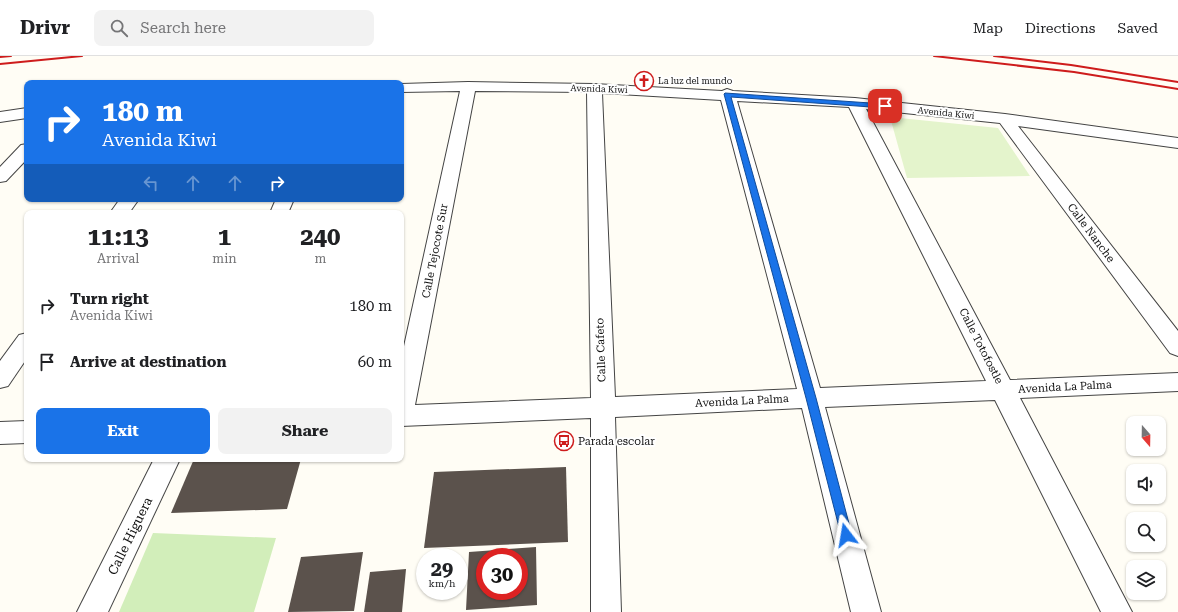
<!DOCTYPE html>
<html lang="en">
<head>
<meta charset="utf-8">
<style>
  body { margin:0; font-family:"Roboto Serif",serif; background:#f2f2f2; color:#202124; height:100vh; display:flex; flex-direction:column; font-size:15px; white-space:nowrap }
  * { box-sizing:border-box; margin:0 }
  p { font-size:13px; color:#757577 }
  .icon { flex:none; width:22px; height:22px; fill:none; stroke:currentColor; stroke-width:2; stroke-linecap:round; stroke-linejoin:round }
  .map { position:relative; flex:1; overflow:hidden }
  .sheet { position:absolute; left:24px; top:154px; width:380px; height:252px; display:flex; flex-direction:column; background:#fff; border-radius:8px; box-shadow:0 1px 3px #0004 }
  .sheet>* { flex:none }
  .hud { position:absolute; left:24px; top:24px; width:380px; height:122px; border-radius:8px; box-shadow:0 1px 3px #0004; background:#1a73e8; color:#fff; overflow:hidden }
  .needle { width:26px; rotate:160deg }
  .fabs { position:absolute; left:1126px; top:360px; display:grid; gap:8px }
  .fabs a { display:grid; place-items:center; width:40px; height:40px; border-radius:8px; background:#fff; box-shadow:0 1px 3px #0004; font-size:20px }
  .speed { position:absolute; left:416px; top:492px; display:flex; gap:8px; font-size:20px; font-weight:700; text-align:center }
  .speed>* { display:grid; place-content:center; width:52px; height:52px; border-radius:50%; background:#fff; box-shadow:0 1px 3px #0004; line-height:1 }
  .speed small { font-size:10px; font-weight:400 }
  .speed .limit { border:6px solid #d22; background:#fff; color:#111 }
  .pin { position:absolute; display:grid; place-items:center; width:34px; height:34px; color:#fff; margin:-17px; border-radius:8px; box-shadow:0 2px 6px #0006 }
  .me { position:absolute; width:44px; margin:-22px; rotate:346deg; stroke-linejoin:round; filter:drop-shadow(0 0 3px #0008) }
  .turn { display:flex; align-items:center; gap:14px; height:84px; padding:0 12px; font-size:18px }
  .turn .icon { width:52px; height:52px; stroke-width:2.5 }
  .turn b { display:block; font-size:28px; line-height:34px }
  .lanes { display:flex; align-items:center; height:38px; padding:0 12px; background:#0003; justify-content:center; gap:20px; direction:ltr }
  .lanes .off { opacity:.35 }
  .eta { display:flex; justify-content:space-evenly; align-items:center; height:68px; text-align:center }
  .eta b { font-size:24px; font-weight:700; line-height:28px }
  .action { display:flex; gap:8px; margin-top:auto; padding:8px 12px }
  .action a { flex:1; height:46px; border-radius:8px; background:#1a73e8; color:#fff; font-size:16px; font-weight:700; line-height:46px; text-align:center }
  .action a+a { background:#f2f2f2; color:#202124 }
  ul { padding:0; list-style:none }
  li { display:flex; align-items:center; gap:12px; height:56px; padding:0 12px }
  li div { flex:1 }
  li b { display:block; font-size:15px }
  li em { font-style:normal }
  header { display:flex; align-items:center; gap:24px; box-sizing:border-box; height:56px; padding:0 20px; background:#fff; border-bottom:1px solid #e0e0e0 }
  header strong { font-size:19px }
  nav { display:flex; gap:22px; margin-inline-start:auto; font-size:14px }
  .search { width:280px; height:36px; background:#f2f2f2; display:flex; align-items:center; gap:10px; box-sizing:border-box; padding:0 14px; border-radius:8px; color:#757577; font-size:15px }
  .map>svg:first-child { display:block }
</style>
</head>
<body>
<header>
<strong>Drivr</strong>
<div class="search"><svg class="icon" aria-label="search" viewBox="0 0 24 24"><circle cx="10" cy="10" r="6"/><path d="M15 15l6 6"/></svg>Search here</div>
<nav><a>Map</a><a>Directions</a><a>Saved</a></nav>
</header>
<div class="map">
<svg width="1178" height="556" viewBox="0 0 1178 556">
  <rect width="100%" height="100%" fill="#fffdf5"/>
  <!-- green -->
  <path fill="#d2eeba" d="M 153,477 L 276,482 L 254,556 L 119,556 Z"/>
  <!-- pitch -->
  <path fill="#e4f4cc" d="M 890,61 L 998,72 L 1030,120 L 907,122 Z"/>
  <!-- building -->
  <g fill="#5b524c" fill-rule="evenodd">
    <path d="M 194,403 L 301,403 L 287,453 L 171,457 Z"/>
    <path d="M 566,411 L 568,486 L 424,492 L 434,416 Z"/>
    <path d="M 536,491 L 537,549 L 466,554 L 469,496 ZM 485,501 L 519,501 L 519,535 L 485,535 Z"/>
    <path d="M 363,496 L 354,555 L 288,556 L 301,501 Z"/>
    <path d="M 406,513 L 402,556 L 364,556 L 370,516 Z"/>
  </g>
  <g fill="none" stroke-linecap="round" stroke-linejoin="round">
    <defs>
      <g id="street">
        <path d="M 468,26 L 594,28 L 722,35 L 727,33 L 733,35 L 855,42 L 1005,58 L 1178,82 L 1178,92 L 1018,70 L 1178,275 L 1178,300 L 1170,297 L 1000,67 L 866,53 L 1010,324 L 1178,317 L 1178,335 L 1020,342 L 1132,556 L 1101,556 L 995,344 L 825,351 L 881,556 L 851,556 L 802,352 L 615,361 L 621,556 L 591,556 L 591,362 L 401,370 L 401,304 L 460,35 L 401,36 L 401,28 ZM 475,35 L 587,36 L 591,342 L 415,349 ZM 602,37 L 721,44 L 797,333 L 615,341 ZM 737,45 L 849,51 L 986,325 L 820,332 Z"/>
        <path d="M 27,52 L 27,62 L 0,66 L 0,56 Z"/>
        <path d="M 27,88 L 27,103 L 6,125 L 0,126 L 0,111 L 21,89 Z"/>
        <path d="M 120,143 L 139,143 L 129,157 L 110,157 Z"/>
        <path d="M 276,143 L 294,143 L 288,157 L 270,157 Z"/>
        <path d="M 27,277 L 27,302 L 8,330 L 0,332 L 0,305 L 19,279 Z"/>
        <path d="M 27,365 L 27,387 L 0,388 L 0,366 Z"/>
        <path d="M 154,403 L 180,403 L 108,556 L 77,556 Z"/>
      </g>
    </defs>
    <!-- street casing -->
    <use href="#street" stroke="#444" stroke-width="2"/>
    <!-- street -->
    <use href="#street" fill="#fff" fill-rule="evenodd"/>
    <!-- rail -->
    <g stroke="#ce1c1c" stroke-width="2">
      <path d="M 934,0 L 1074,16 L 1178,33"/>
      <path d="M 994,0 L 1071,9 L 1178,26"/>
      <path d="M 0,1 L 11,0"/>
      <path d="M 0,8 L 82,0"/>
    </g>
  </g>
  <!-- route -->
  <path fill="#1a73e8" stroke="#114b97" d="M 725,37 L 885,48 L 888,50 L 885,52 L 731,41 L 816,342 L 852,479 L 851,483 L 846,485 L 842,483 L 841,479 L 806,342 L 724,38 Z"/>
  <!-- icons -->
  <defs>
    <symbol id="church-ring" viewBox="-11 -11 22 22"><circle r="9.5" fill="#fff" stroke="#ce1c1c" stroke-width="1.5"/><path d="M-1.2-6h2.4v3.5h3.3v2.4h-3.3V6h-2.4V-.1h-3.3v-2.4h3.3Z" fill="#ce1c1c"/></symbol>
    <symbol id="bus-ring" viewBox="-11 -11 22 22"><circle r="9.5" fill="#fff" stroke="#ce1c1c" stroke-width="1.5"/><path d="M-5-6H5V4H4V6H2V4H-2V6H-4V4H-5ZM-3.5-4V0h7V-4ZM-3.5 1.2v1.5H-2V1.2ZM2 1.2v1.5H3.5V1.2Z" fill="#ce1c1c"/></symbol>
  </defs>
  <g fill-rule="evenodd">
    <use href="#church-ring" x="633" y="14" width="22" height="22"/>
    <use href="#bus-ring" x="553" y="374" width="22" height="22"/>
  </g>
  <g text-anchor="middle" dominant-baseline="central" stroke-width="4" stroke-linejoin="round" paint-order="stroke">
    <!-- far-poi labels -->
    <g font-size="9" fill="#111" stroke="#fff" text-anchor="start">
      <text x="658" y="25">La luz del mundo</text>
    </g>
    <!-- far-street labels -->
    <g font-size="9" fill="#111" stroke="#fff">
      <text transform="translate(599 33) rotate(2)">Avenida Kiwi</text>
      <text transform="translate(946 57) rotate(6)">Avenida Kiwi</text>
    </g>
    <!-- street labels -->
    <g font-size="11" fill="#111" stroke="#fff">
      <text transform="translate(1091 177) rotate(53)">Calle Nanche</text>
      <text transform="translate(435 195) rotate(-79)">Calle Tejocote Sur</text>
      <text transform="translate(981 290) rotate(63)">Calle Totofostle</text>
      <text transform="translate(601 294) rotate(-92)">Calle Cafeto</text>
      <text transform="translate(1065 331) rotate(-3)">Avenida La Palma</text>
      <text transform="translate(742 345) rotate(-3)">Avenida La Palma</text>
    </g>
    <!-- poi labels -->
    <g font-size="11" fill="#111" stroke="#fff" text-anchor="start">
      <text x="578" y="385">Parada escolar</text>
    </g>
    <!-- near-street labels -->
    <g font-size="13" fill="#111" stroke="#fff">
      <text transform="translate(130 480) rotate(-64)">Calle Higuera</text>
    </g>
  </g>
</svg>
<div class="fabs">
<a><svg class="needle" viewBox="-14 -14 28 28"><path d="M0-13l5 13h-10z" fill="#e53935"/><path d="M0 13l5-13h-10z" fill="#757577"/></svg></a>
<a><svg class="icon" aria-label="sound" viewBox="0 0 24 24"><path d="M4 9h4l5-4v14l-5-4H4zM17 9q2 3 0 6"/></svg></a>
<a><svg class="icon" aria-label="search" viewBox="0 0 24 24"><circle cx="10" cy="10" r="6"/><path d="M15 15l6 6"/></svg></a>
<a><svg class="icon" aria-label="layers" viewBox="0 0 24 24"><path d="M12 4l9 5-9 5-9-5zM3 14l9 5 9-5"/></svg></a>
</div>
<div class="speed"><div>29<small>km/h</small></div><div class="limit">30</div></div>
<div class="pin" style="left:885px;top:50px;background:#d93025"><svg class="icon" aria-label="arrive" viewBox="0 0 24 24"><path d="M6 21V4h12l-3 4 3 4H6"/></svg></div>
<svg class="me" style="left:846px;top:479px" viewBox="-20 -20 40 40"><path d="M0-17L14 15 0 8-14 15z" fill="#1a73e8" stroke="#fff" stroke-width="4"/></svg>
<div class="hud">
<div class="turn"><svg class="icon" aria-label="right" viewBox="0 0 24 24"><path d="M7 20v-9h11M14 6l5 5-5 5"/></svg><div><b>180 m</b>Avenida Kiwi</div></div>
<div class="lanes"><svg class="icon off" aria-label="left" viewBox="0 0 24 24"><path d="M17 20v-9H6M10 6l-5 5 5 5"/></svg><svg class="icon off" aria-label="ahead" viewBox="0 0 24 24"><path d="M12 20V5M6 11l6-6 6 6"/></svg><svg class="icon off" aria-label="ahead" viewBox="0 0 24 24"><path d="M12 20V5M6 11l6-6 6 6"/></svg><svg class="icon" aria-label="right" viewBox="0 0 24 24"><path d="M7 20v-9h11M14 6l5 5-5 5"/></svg></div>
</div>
<section class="sheet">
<div class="eta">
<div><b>11:13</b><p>Arrival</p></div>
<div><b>1</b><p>min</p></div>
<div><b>240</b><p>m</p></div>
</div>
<ul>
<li><svg class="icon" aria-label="right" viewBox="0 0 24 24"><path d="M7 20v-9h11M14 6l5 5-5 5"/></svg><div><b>Turn right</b><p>Avenida Kiwi</p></div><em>180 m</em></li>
<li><svg class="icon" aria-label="arrive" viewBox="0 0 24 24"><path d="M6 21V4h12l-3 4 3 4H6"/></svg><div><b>Arrive at destination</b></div><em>60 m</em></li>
</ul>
<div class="action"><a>Exit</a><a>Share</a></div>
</section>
</div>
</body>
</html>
